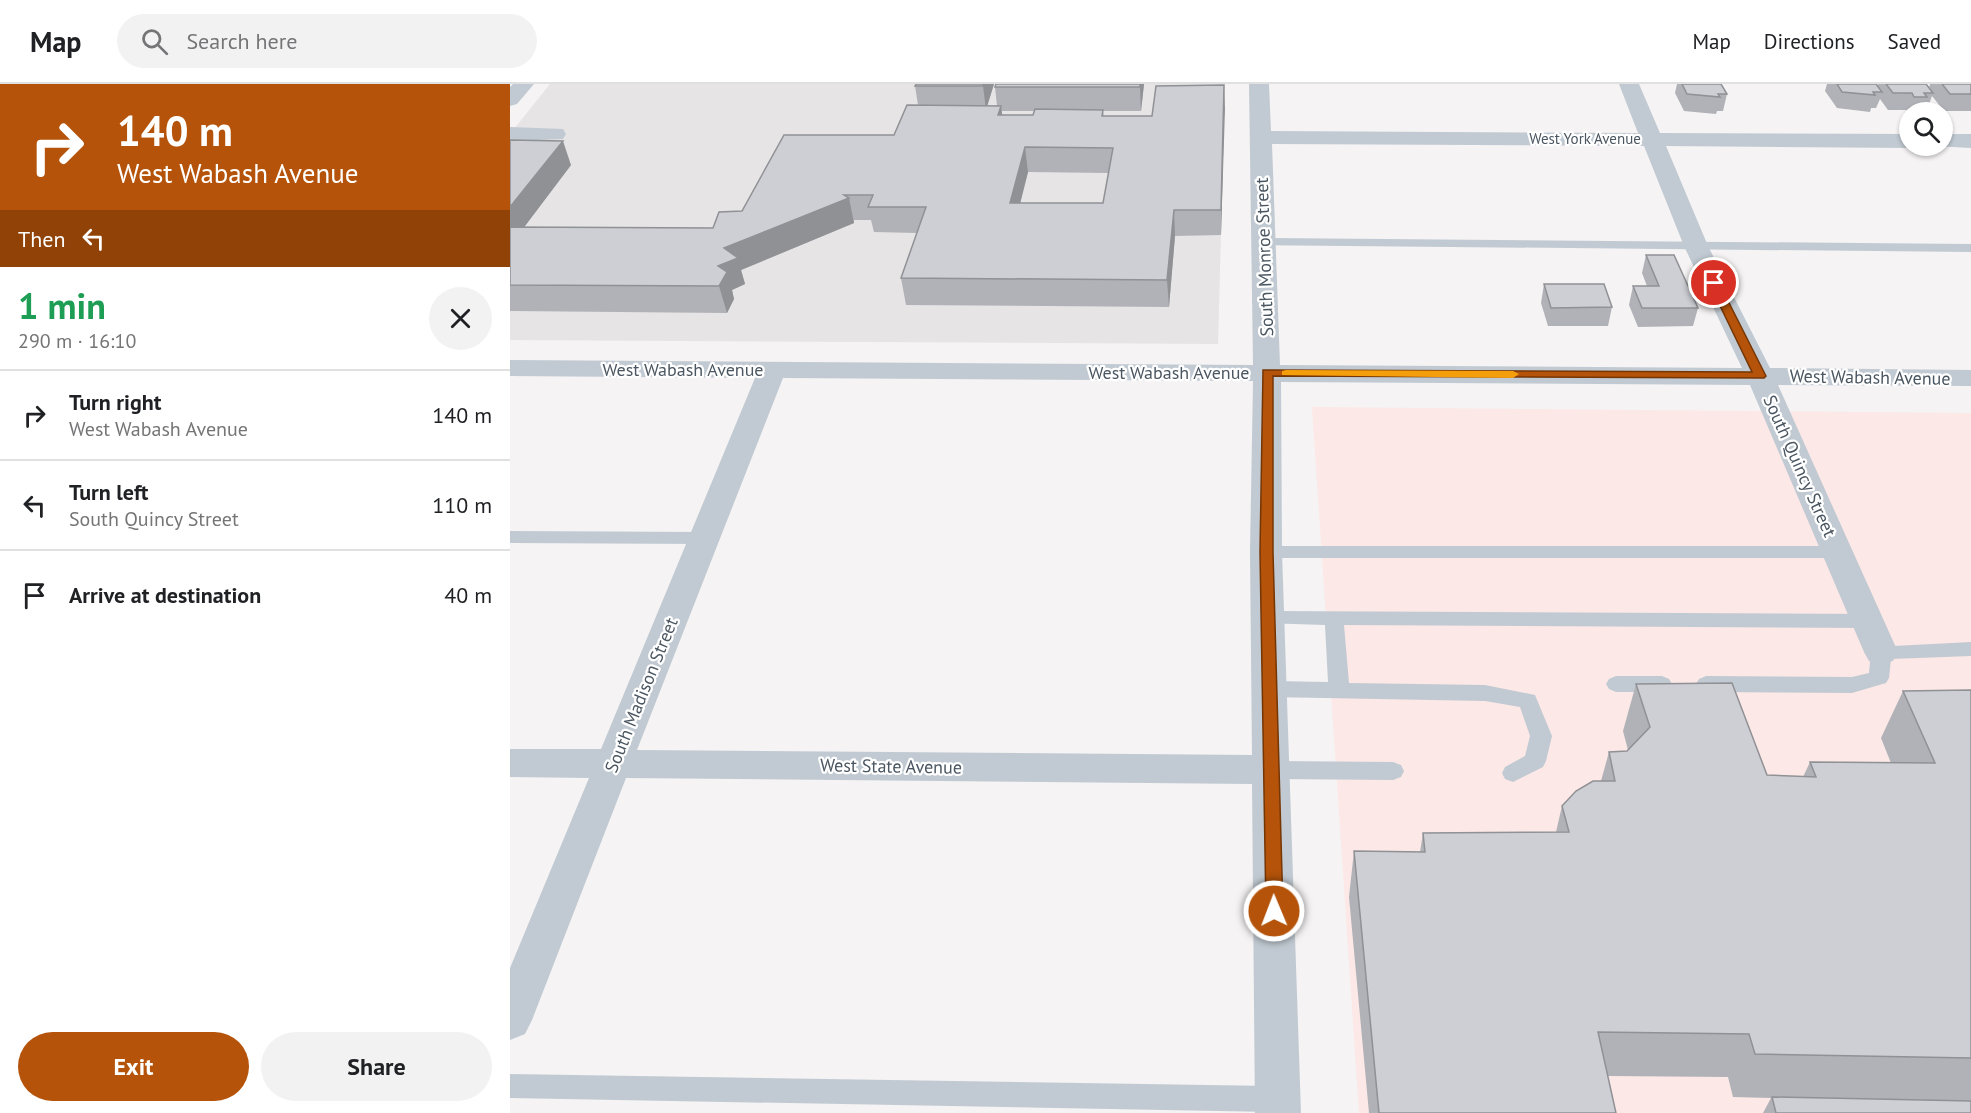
<!DOCTYPE html>
<html lang="en">
<head>
<meta charset="utf-8">
<style>
  body { margin:0; font-family:"PT Sans",sans-serif; background:#f2f2f2; color:#202124; height:100vh; display:flex; flex-direction:column; font-size:22px; white-space:nowrap }
  * { box-sizing:border-box; margin:0 }
  p { font-size:20px; color:#757577 }
  .icon { flex:none; width:33px; height:33px; fill:none; stroke:currentColor; stroke-width:2; stroke-linecap:round; stroke-linejoin:round }
  .map { position:relative; flex:1; overflow:hidden }
  .drawer { display:flex; flex-direction:column; background:#fff; width:510px }
  .drawer>* { flex:none }
  .banner { background:#b45309; color:#fff; overflow:hidden }
  .controls { position:absolute; left:1389px; top:18px; display:grid; gap:12px }
  .controls a { display:grid; place-items:center; width:54px; height:54px; border-radius:50%; background:#fff; box-shadow:0 2px 4px #0004; font-size:30px }
  .pin { position:absolute; display:grid; place-items:center; width:51px; height:51px; color:#fff; margin:-26px; border:3px solid #fff; border-radius:50%; box-shadow:0 2px 6px #0007 }
  .me { position:absolute; width:66px; margin:-33px; rotate:359deg; stroke-linejoin:round; filter:drop-shadow(0 0 4px #0008) }
  .turn { display:flex; align-items:center; gap:21px; height:126px; padding:0 18px; font-size:27px }
  .turn .icon { width:78px; height:78px; stroke-width:2.5 }
  .turn b { display:block; font-size:42px; line-height:51px }
  .then { display:flex; align-items:center; height:57px; padding:0 18px; background:#0003; gap:12px; font-size:22px }
  .round { display:grid; place-items:center; flex:none; width:63px; height:63px; border-radius:32px; background:#f2f2f2 }
  .headline { display:flex; align-items:center; justify-content:space-between; height:102px; padding:0 18px }
  h1 { font-size:36px; font-weight:600; line-height:45px; color:#1e9e55 }
  .action { display:flex; gap:12px; margin-top:auto; padding:12px 18px }
  .action a { flex:1; height:69px; border-radius:36px; background:#b45309; color:#fff; font-size:24px; font-weight:600; line-height:69px; text-align:center }
  .action a+a { background:#f2f2f2; color:#202124 }
  ul { padding:0; list-style:none }
  li { display:flex; align-items:center; gap:18px; height:90px; padding:0 18px; border-top:2px solid #e0e0e0 }
  li div { flex:1 }
  li b { display:block; font-size:22px }
  li em { font-style:normal }
  header { display:flex; align-items:center; gap:36px; box-sizing:border-box; height:84px; padding:0 30px; background:#fff; border-bottom:2px solid #e0e0e0 }
  header strong { font-size:28px }
  nav { display:flex; gap:33px; margin-inline-start:auto; font-size:21px }
  .search { width:420px; height:54px; background:#f2f2f2; display:flex; align-items:center; gap:15px; box-sizing:border-box; padding:0 21px; border-radius:33px; color:#757577; font-size:22px }
  main { display:flex; flex:1; min-height:0 }
  .map>svg:first-child { display:block }
</style>
</head>
<body>
<header>
<strong>Map</strong>
<div class="search"><svg class="icon" aria-label="search" viewBox="0 0 24 24"><circle cx="10" cy="10" r="6"/><path d="M15 15l6 6"/></svg>Search here</div>
<nav><a>Map</a><a>Directions</a><a>Saved</a></nav>
</header>
<main>
<section class="drawer">
<div class="banner">
<div class="turn"><svg class="icon" aria-label="right" viewBox="0 0 24 24"><path d="M7 20v-9h11M14 6l5 5-5 5"/></svg><div><b>140 m</b>West Wabash Avenue</div></div>
<div class="then">Then<svg class="icon" aria-label="left" viewBox="0 0 24 24"><path d="M17 20v-9H6M10 6l-5 5 5 5"/></svg></div>
</div>
<div class="headline"><div><h1>1 min</h1><p>290 m · 16:10</p></div><a class="round"><svg class="icon" aria-label="close" viewBox="0 0 24 24"><path d="M6 6l12 12M18 6L6 18"/></svg></a></div>
<ul>
<li><svg class="icon" aria-label="right" viewBox="0 0 24 24"><path d="M7 20v-9h11M14 6l5 5-5 5"/></svg><div><b>Turn right</b><p>West Wabash Avenue</p></div><em>140 m</em></li>
<li><svg class="icon" aria-label="left" viewBox="0 0 24 24"><path d="M17 20v-9H6M10 6l-5 5 5 5"/></svg><div><b>Turn left</b><p>South Quincy Street</p></div><em>110 m</em></li>
<li><svg class="icon" aria-label="arrive" viewBox="0 0 24 24"><path d="M6 21V4h12l-3 4 3 4H6"/></svg><div><b>Arrive at destination</b></div><em>40 m</em></li>
</ul>
<div class="action"><a>Exit</a><a>Share</a></div>
</section>
<div class="map">
<svg width="1461" height="1029" viewBox="0 0 1461 1029">
  <rect width="100%" height="100%" fill="#f5f3f3"/>
  <!-- education -->
  <path fill="#e6e4e5" d="M 40,0 L 715,0 L 708,260 L 0,256 L 0,50 Z"/>
  <!-- medical -->
  <path fill="#fce8e6" d="M 802,323 L 1461,329 L 1461,1029 L 849,1029 Z"/>
  <g fill="none" stroke-linecap="round" stroke-linejoin="round">
    <!-- service -->
    <g fill="#c1cad2" fill-rule="evenodd">
      <path d="M 752,154 L 1461,160 L 1461,168 L 747,161 L 745,158 Z"/>
      <path d="M 0,447 L 194,448 L 201,450 L 203,454 L 201,458 L 194,460 L 0,459 Z"/>
      <path d="M 756,462 L 1328,462 L 1335,464 L 1337,468 L 1335,472 L 1328,474 L 756,474 L 749,472 L 747,468 L 749,464 Z"/>
      <path d="M 758,527 L 1358,530 L 1365,532 L 1368,537 L 1365,542 L 1358,544 L 834,541 L 839,599 L 975,601 L 1025,611 L 1042,652 L 1036,677 L 1033,683 L 1003,698 L 995,695 L 992,689 L 995,683 L 1015,672 L 1020,652 L 1010,623 L 975,617 L 760,613 L 753,610 L 750,605 L 753,600 L 760,597 L 818,598 L 815,541 L 751,539 L 748,534 L 751,529 Z"/>
      <path d="M 1461,558 L 1461,572 L 1381,575 L 1379,594 L 1376,599 L 1342,609 L 1196,608 L 1189,605 L 1186,600 L 1189,595 L 1196,592 L 1342,593 L 1359,589 L 1361,568 L 1364,563 Z"/>
      <path d="M 1106,592 L 1152,592 L 1159,595 L 1162,600 L 1159,605 L 1152,608 L 1106,608 L 1099,605 L 1096,600 L 1099,595 Z"/>
      <path d="M 762,677 L 883,678 L 891,681 L 894,687 L 891,693 L 883,696 L 762,695 L 754,692 L 751,686 L 754,680 Z"/>
      <path d="M 0,990 L 768,1002 L 777,1006 L 781,1015 L 777,1024 L 768,1028 L 0,1014 Z"/>
    </g>
    <!-- minor -->
    <g fill="#c1cad2" fill-rule="evenodd">
      <path d="M 3,0 L 24,0 L 7,20 L 0,22 L 0,3 Z"/>
      <path d="M 739,0 L 759,0 L 761,47 L 1128,49 L 1109,0 L 1129,0 L 1150,49 L 1400,50 L 1400,62 L 1408,62 L 1400,64 L 1156,62 L 1198,162 L 1260,284 L 1461,286 L 1461,302 L 1268,301 L 1388,568 L 1383,577 L 1371,580 L 1359,577 L 1354,568 L 1240,301 L 771,298 L 772,468 L 791,1029 L 745,1029 L 742,700 L 116,694 L 22,936 L 15,950 L 0,956 L 0,884 L 79,694 L 0,693 L 0,665 L 91,665 L 245,294 L 0,292 L 0,276 L 743,281 ZM 762,60 L 1134,62 L 1174,162 L 1232,284 L 770,281 ZM 273,294 L 743,297 L 740,468 L 742,671 L 127,666 Z"/>
      <path d="M 0,43 L 53,45 L 56,50 L 53,55 L 0,57 Z"/>
      <path d="M 1432,50 L 1461,50 L 1461,64 L 1424,62 L 1432,62 Z"/>
    </g>
  </g>
  <!-- wall -->
  <g fill="#b0b2b7" fill-rule="evenodd">
    <path d="M 406,0 L 484,0 L 477,22 L 487,22 L 485,3 L 486,0 L 634,0 L 631,27 L 593,27 L 594,32 L 642,32 L 714,1 L 711,151 L 665,152 L 659,223 L 396,221 L 391,194 L 407,149 L 364,148 L 361,136 L 344,136 L 344,139 L 231,186 L 235,200 L 222,206 L 224,215 L 217,229 L 0,227 L 0,56 L 61,81 L 14,143 L 203,144 L 232,127 L 384,51 L 408,21 L 405,2 ZM 492,27 L 524,27 L 523,31 L 492,31 ZM 518,88 L 599,89 L 593,119 L 510,119 Z"/>
    <path d="M 1167,0 L 1211,0 L 1217,10 L 1213,27 L 1207,27 L 1206,30 L 1174,27 L 1165,9 Z"/>
    <path d="M 1317,0 L 1366,0 L 1367,2 L 1368,0 L 1416,0 L 1419,4 L 1420,0 L 1461,0 L 1461,27 L 1434,27 L 1422,12 L 1417,26 L 1412,26 L 1411,28 L 1399,29 L 1396,26 L 1378,26 L 1370,15 L 1366,24 L 1361,24 L 1360,28 L 1327,24 L 1315,7 Z"/>
    <path d="M 1136,171 L 1188,224 L 1183,242 L 1128,243 L 1119,221 L 1123,202 L 1137,202 L 1132,189 Z"/>
    <path d="M 1034,200 L 1102,223 L 1098,242 L 1038,242 L 1031,219 Z"/>
    <path d="M 1126,600 L 1257,691 L 1293,693 L 1300,678 L 1381,679 L 1371,654 L 1393,607 L 1461,606 L 1461,1029 L 1253,1029 L 1261,1014 L 1223,1013 L 1218,993 L 1098,992 L 1106,1029 L 859,1029 L 839,813 L 844,767 L 910,768 L 913,749 L 1046,748 L 1052,722 L 1091,697 L 1099,668 L 1117,667 L 1118,666 L 1113,647 Z"/>
  </g>
  <!-- shaded-wall -->
  <g fill="#909195">
    <path d="M 473,0 L 484,0 L 476,26 L 473,2 Z"/>
    <path d="M 630,0 L 634,0 L 631,27 L 630,3 Z"/>
    <path d="M 714,1 L 715,25 L 711,151 L 711,126 Z"/>
    <path d="M 491,22 L 494,46 L 488,31 Z"/>
    <path d="M 53,57 L 61,81 L 0,162 L 0,123 Z"/>
    <path d="M 515,63 L 518,88 L 504,144 L 500,119 Z"/>
    <path d="M 339,114 L 344,139 L 231,186 L 235,200 L 222,206 L 224,215 L 217,229 L 209,202 L 208,182 L 214,164 Z"/>
    <path d="M 664,126 L 665,152 L 659,223 L 657,196 Z"/>
  </g>
  <!-- building -->
  <g fill="#cdcfd5" stroke="#909195" stroke-width="1.5" fill-rule="evenodd">
    <path d="M 406,0 L 473,0 L 473,2 L 405,2 Z"/>
    <path d="M 486,0 L 630,0 L 630,3 L 485,3 Z"/>
    <path d="M 1172,0 L 1211,0 L 1217,10 L 1208,10 L 1210,13 L 1177,10 Z"/>
    <path d="M 1327,0 L 1366,0 L 1372,8 L 1363,8 L 1365,11 L 1332,8 Z"/>
    <path d="M 1376,0 L 1416,0 L 1423,9 L 1414,9 L 1417,13 L 1404,13 L 1402,9 L 1383,9 Z"/>
    <path d="M 1432,0 L 1461,0 L 1461,10 L 1440,10 Z"/>
    <path d="M 714,1 L 711,126 L 664,126 L 657,196 L 391,194 L 416,123 L 358,123 L 363,111 L 334,111 L 339,114 L 214,164 L 228,174 L 208,182 L 217,188 L 209,202 L 0,201 L 0,143 L 203,144 L 209,128 L 232,127 L 274,51 L 384,51 L 397,21 L 491,22 L 488,31 L 523,31 L 525,25 L 593,26 L 592,32 L 642,32 L 646,2 ZM 515,63 L 603,64 L 593,119 L 500,119 Z"/>
    <path d="M 0,56 L 53,57 L 0,123 Z"/>
    <path d="M 1136,171 L 1164,171 L 1188,224 L 1132,224 L 1123,202 L 1149,202 Z"/>
    <path d="M 1034,200 L 1094,200 L 1102,223 L 1041,224 Z"/>
    <path d="M 1222,599 L 1257,691 L 1306,693 L 1300,678 L 1425,679 L 1393,607 L 1461,606 L 1461,974 L 1245,970 L 1239,950 L 1088,948 L 1106,1029 L 869,1029 L 844,767 L 915,768 L 913,749 L 1059,748 L 1052,722 L 1066,707 L 1083,697 L 1105,697 L 1099,668 L 1117,667 L 1140,643 L 1126,600 Z"/>
    <path d="M 1262,1013 L 1461,1017 L 1461,1029 L 1266,1029 Z"/>
  </g>
  <!-- route -->
  <path fill="#b45309" stroke="#753606" stroke-width="1.5" d="M 1204,196 L 1209,199 L 1256,292 L 1254,294 L 763,292 L 763,468 L 773,827 L 770,832 L 764,834 L 758,832 L 756,827 L 750,468 L 753,286 L 1242,288 L 1199,199 Z"/>
  <!-- slow -->
  <path fill="#f59e0b" d="M 776,286 L 1003,287 L 1009,290 L 1003,294 L 772,291 L 772,287 Z"/>
  <g text-anchor="middle" dominant-baseline="central" stroke-width="4.5" stroke-linejoin="round" paint-order="stroke">
    <!-- far-street labels -->
    <g font-size="15" fill="#4a5661" stroke="#fff">
      <text x="1075" y="54">West York Avenue</text>
    </g>
    <!-- street labels -->
    <g font-size="18" fill="#4a5661" stroke="#fff">
      <text transform="translate(754 173) rotate(-92)">South Monroe Street</text>
      <text x="173" y="285">West Wabash Avenue</text>
      <text x="659" y="288">West Wabash Avenue</text>
      <text transform="translate(1360 293) rotate(1)">West Wabash Avenue</text>
      <text transform="translate(1290 382) rotate(66)">South Quincy Street</text>
      <text transform="translate(131 611) rotate(-68)">South Madison Street</text>
      <text transform="translate(381 682) rotate(1)">West State Avenue</text>
    </g>
  </g>
</svg>
<div class="controls">
<a><svg class="icon" aria-label="search" viewBox="0 0 24 24"><circle cx="10" cy="10" r="6"/><path d="M15 15l6 6"/></svg></a>
</div>
<div class="pin" style="left:1204px;top:199px;background:#d93025"><svg class="icon" aria-label="arrive" viewBox="0 0 24 24"><path d="M6 21V4h12l-3 4 3 4H6"/></svg></div>
<svg class="me" style="left:764px;top:827px" viewBox="-20 -20 40 40"><circle r="17" fill="#b45309" stroke="#fff" stroke-width="3"/><path d="M0-11L8 9 0 5-8 9z" fill="#fff"/></svg>
</div>
</main>
</body>
</html>
